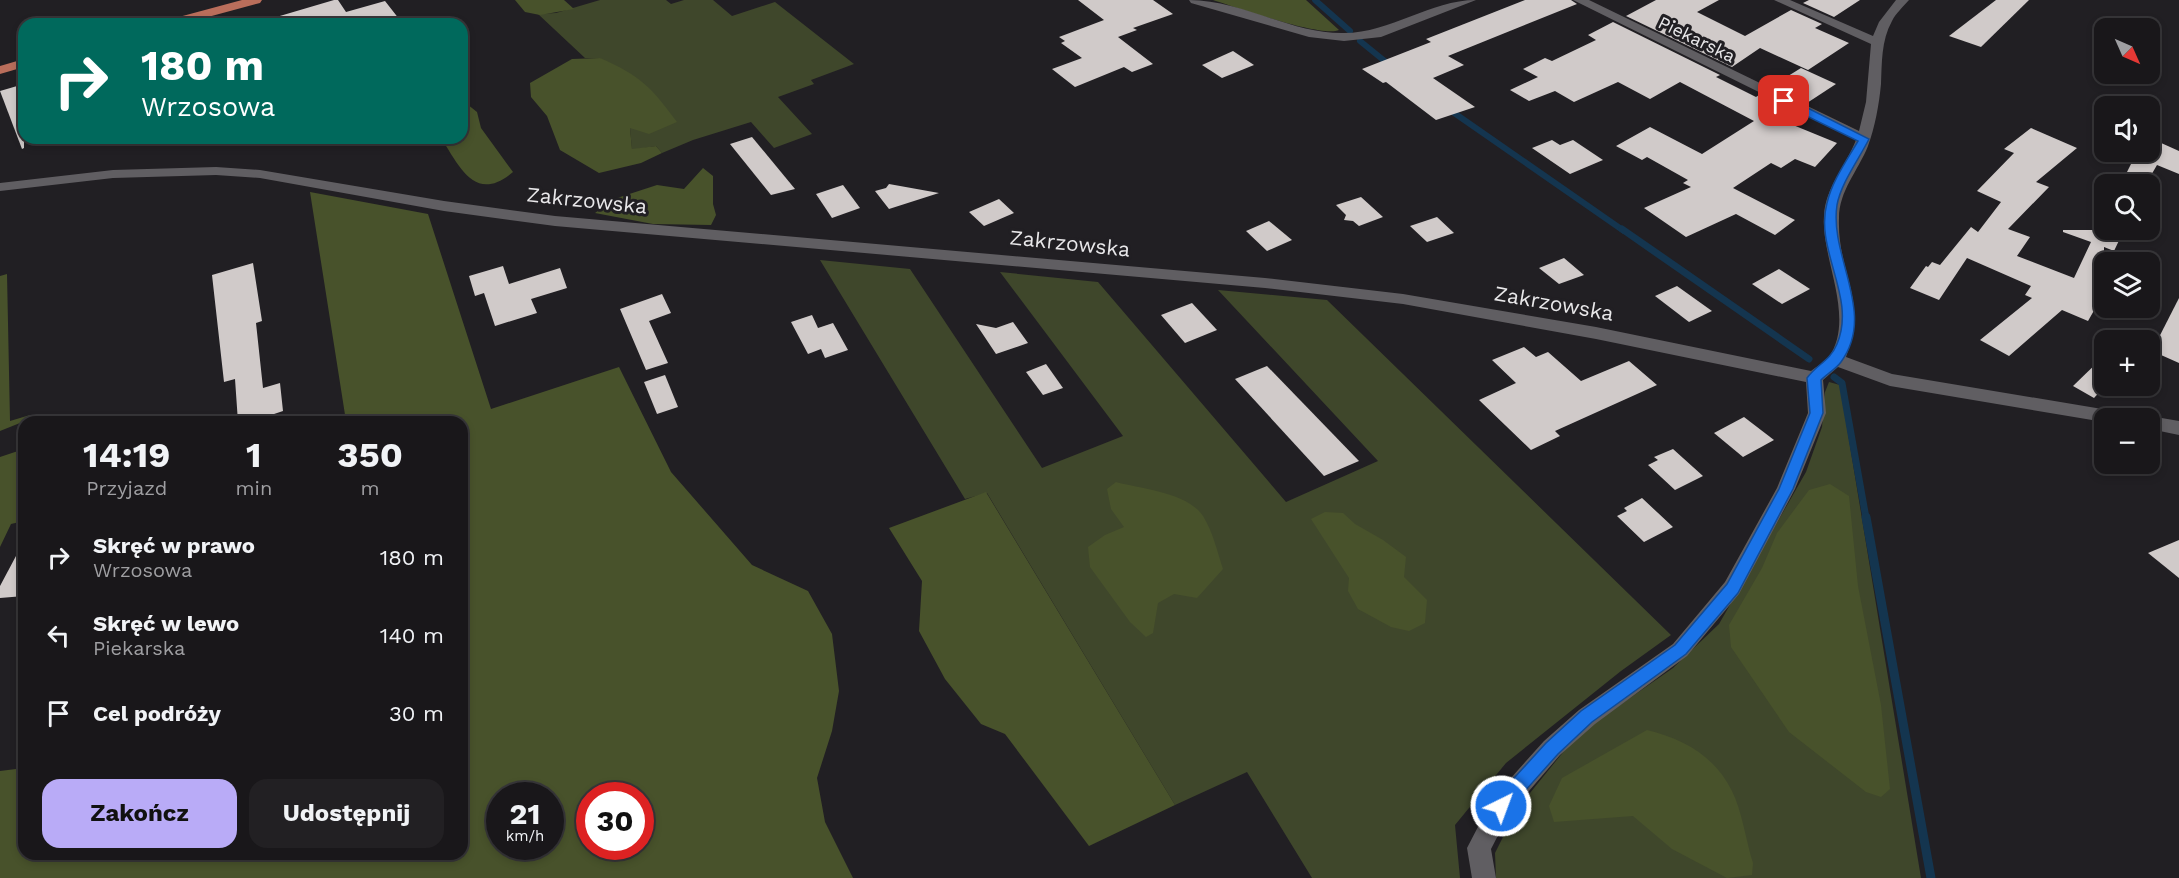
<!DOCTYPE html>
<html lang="pl">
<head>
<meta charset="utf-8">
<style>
  body { margin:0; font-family:"Work Sans",sans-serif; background:#222023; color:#f1f3f6; height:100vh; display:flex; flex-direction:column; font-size:22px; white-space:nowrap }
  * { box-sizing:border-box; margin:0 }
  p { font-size:20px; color:#9f9fa2 }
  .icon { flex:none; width:33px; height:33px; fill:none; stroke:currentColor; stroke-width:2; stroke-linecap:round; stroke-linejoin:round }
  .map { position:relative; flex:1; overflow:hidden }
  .sheet { position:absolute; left:18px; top:416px; width:450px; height:444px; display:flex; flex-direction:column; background:#19171a; border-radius:18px; box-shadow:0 3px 9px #0003,0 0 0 2px #373639 }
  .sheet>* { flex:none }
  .top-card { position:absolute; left:18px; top:18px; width:450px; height:126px; border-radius:18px; box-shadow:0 3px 9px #0003,0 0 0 2px #373639; background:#00695c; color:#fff; overflow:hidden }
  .needle { width:39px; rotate:135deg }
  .tools { position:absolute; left:2094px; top:18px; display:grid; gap:12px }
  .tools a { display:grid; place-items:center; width:66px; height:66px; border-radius:12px; background:#19171a; box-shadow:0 3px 9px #0003,0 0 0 2px #373639; font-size:30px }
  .speed { position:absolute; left:486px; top:782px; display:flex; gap:12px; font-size:30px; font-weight:700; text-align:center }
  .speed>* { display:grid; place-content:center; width:78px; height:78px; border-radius:50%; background:#19171a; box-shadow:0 3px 9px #0003,0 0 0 2px #373639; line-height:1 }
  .speed small { font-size:15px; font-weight:400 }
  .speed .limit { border:9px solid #d22; background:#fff; color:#111 }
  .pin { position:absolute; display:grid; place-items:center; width:51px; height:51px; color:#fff; margin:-26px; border-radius:12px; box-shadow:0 3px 9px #0006 }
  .me { position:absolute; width:66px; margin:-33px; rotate:42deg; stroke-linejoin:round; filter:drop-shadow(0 0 4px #0008) }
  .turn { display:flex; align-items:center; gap:21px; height:126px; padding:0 24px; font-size:27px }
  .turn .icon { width:78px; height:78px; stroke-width:2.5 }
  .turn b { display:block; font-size:42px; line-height:51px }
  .eta { display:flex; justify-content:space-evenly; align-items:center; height:102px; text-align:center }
  .eta b { font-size:36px; font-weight:700; line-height:42px }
  .action { display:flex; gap:12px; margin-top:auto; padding:12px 24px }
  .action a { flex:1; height:69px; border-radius:18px; background:#b9abf7; color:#111; font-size:24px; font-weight:700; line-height:69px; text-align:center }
  .action a+a { background:#222023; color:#f1f3f6 }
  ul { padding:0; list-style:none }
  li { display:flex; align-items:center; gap:18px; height:78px; padding:0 24px }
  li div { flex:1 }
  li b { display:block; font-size:22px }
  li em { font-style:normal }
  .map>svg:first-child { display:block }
</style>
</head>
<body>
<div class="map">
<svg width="2179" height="878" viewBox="0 0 2179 878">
  <rect width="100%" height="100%" fill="#211f23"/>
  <!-- green -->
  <g fill="#3f472b">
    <path d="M 600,0 L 666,0 L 671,4 L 684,0 L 713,0 L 732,16 L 775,2 L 854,64 L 811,80 L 814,84 L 778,97 L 812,134 L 774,148 L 751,122 L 693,140 L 662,153 L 656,146 L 632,150 L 630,128 L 600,58 L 585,58 L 538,14 L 556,13 Z"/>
    <path d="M 820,260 L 910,269 L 1042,468 L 1123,436 L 1000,272 L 1098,282 L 1286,502 L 1378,461 L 1218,290 L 1327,300 L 1671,635 L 1621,671 L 1506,763 L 1455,825 L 1460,878 L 1312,878 L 1247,772 L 1175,805 L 987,493 L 965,499 Z"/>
    <path d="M 1829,382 L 1840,385 L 1921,878 L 1496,878 L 1495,853 L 1508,827 L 1530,793 L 1564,751 L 1594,723 L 1673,668 L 1719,624 L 1806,472 L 1822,427 L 1825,392 Z"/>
  </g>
  <!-- forest -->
  <g fill="#48522b" fill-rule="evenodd">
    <path d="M 515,0 L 564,0 L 574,9 L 540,15 L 525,12 Z"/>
    <path d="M 1213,0 L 1306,0 L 1339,30 C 1322,38 1235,7 1213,0 Z"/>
    <path d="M 600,58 C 641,76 651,87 677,122 L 649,134 L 630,128 L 632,149 L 656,146 L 662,153 L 641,163 L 599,173 L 560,150 L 547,116 L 531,97 L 530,83 L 572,59 Z"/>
    <path d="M 462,100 L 477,112 L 481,128 L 513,172 C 475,204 460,167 441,138 L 462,138 Z"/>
    <path d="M 703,168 L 713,176 L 713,204 L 716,215 L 711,225 L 653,224 L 595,213 L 614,199 L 657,185 L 684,189 Z"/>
    <path d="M 310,192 L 428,214 L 491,409 L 619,367 L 671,472 L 752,565 L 808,591 L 832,634 L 839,691 L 832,731 L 817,778 L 825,822 L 853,878 L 0,878 L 0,771 L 24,768 L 24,854 L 462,854 L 462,422 L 346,421 ZM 500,795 L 550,795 L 550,846 L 500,846 ZM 590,795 L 640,795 L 640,846 L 590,846 Z"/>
    <path d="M 7,274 L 10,421 L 30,415 L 30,419 L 0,431 L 0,276 Z"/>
    <path d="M 24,449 L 24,521 L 11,524 L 0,547 L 0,457 Z"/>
    <path d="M 1116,482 C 1141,489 1187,492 1203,516 C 1213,532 1217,551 1223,569 L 1197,598 L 1174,594 L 1158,603 L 1153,633 L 1146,637 L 1130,622 L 1090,567 L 1088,547 L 1105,535 L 1124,527 L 1111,509 L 1107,489 Z"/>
    <path d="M 1830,484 L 1849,496 L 1858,586 L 1881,705 L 1890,789 L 1881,797 L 1866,792 L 1789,732 L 1731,647 L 1729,625 L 1762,568 L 1777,533 L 1809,490 Z"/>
    <path d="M 986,492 L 1175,805 L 1089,846 L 1005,734 L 981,724 L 945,679 L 919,631 L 922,581 L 889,528 Z"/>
    <path d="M 1325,512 L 1343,513 L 1355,524 L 1383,540 L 1406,557 L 1404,577 L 1427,600 L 1425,623 L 1409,631 L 1391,627 L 1358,609 L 1348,591 L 1349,578 L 1311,519 Z"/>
    <path d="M 1647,730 C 1683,739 1714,755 1732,791 C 1742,811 1746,841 1753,863 L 1752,875 L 1727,878 L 1672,849 L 1633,816 L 1554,822 L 1549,806 L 1562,778 Z"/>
  </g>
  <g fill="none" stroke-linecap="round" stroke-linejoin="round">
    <!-- stream-far2 -->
    <g stroke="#14354f" stroke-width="6">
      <path d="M 1315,0 L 1350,31"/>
      <path d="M 1360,41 L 1392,67"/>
      <path d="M 1447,108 L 1624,231"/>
    </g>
    <!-- stream-far1 -->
    <g stroke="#14354f" stroke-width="7">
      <path d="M 1622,229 L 1809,359"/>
      <path d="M 1834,377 L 1842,383 L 1866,518"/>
    </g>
    <!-- stream -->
    <path stroke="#14354f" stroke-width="9" d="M 1866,517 L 1931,878"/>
  </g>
  <!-- building -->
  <g fill="#d0cac9">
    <path d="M 334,0 L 338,0 L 346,12 L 385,1 L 403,24 L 274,24 L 273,18 Z"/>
    <path d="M 1078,0 L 1153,0 L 1173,14 L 1133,28 L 1137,30 L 1118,37 L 1153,64 L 1132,72 L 1124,67 L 1075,87 L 1052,69 L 1082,58 L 1061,43 L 1065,41 L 1059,37 L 1104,20 Z"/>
    <path d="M 1525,0 L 1571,0 L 1577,4 L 1448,56 L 1464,65 L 1433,78 L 1475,107 L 1436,120 L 1386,82 L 1383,83 L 1362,69 L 1431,42 L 1426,39 Z"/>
    <path d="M 1656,0 L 1719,0 L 1697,12 L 1745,36 L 1791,10 L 1822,24 L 1815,28 L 1849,43 L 1808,70 L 1760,48 L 1732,67 L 1626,16 Z"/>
    <path d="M 1809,0 L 1860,0 L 1834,17 L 1803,3 Z"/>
    <path d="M 1996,0 L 2029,0 L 1981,47 L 1949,36 Z"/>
    <path d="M 1613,22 L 1720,75 L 1716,77 L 1756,97 L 1759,95 L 1794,112 L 1786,117 L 1798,122 L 1793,125 L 1837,143 L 1815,167 L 1795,159 L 1781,168 L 1771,163 L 1733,188 L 1795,220 L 1775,235 L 1736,214 L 1686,237 L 1644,208 L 1691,187 L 1683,183 L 1688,180 L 1647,157 L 1642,160 L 1616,146 L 1650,127 L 1702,154 L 1754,121 L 1680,82 L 1650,99 L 1618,82 L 1574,102 L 1555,91 L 1529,101 L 1510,90 L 1538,77 L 1523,69 L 1545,58 L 1552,61 L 1596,40 L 1588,35 Z"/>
    <path d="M 1233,51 L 1254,65 L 1222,78 L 1202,65 Z"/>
    <path d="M 1801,68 L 1836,84 L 1807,103 L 1772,86 Z"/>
    <path d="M 24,84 L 24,148 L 22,149 L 0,91 Z"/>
    <path d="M 2031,128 L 2077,148 L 2036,182 L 2049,187 L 2008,229 L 2030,237 L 2017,256 L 2074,278 L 2091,242 L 2063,232 L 2063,230 L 2098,230 L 2104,216 L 2104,230 L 2124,230 L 2114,251 L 2104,247 L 2104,293 L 2088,321 L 2062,310 L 2009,356 L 1980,340 L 2032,298 L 2025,295 L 2031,286 L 1967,258 L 1939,300 L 1910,288 L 1926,266 L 1928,267 L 1932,262 L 1940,265 L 1971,227 L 1978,232 L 2001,202 L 1977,191 L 2014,153 L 2004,149 Z"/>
    <path d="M 752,137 L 795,189 L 771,195 L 730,144 Z"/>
    <path d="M 2150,138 L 2179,151 L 2179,174 L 2157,165 L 2146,184 L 2136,184 L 2123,180 L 2137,152 L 2150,152 Z"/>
    <path d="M 1552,140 L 1560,145 L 1573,140 L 1603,160 L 1570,174 L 1532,148 Z"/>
    <path d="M 889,184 L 939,193 L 889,209 L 875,191 L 886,188 Z"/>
    <path d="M 843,185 L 860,208 L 832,218 L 816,194 Z"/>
    <path d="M 1361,197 L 1383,217 L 1359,226 L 1353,221 L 1344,220 L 1346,215 L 1336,205 Z"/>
    <path d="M 999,199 L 1014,213 L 984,226 L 969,212 Z"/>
    <path d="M 1437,217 L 1454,233 L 1427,242 L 1410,226 Z"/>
    <path d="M 1269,221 L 1292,240 L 1267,251 L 1246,231 Z"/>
    <path d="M 1564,258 L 1584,275 L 1559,284 L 1539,268 Z"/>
    <path d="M 253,263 L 262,321 L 256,323 L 263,388 L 280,383 L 283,411 L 250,422 L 238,422 L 235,379 L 224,382 L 212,275 Z"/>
    <path d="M 503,266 L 509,284 L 560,268 L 567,288 L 531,299 L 537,313 L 495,326 L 484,293 L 475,296 L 469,276 Z"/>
    <path d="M 1779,269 L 1810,289 L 1782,304 L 1752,284 Z"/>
    <path d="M 1677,286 L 1712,311 L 1689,322 L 1655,296 Z"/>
    <path d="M 662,294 L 671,313 L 649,321 L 668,363 L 646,370 L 620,309 Z"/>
    <path d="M 2179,298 L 2179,363 L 2152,351 Z"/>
    <path d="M 1192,303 L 1217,330 L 1185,343 L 1161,315 Z"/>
    <path d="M 812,315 L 818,328 L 833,323 L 848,350 L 825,358 L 821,349 L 808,354 L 791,322 Z"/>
    <path d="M 1013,322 L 1028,343 L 996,354 L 976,324 L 996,328 Z"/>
    <path d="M 1524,347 L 1536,357 L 1548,352 L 1581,381 L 1629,361 L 1657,385 L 1555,431 L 1560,436 L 1531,450 L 1479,400 L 1516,383 L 1492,360 Z"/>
    <path d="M 2104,356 L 2104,387 L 2094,398 L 2073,386 Z"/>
    <path d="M 1046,364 L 1063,388 L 1043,395 L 1026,372 Z"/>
    <path d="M 1267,366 L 1359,461 L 1324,476 L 1235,379 Z"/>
    <path d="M 665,375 L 678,407 L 657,414 L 644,382 Z"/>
    <path d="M 1744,417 L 1774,440 L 1743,457 L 1714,433 Z"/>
    <path d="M 1673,449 L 1703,476 L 1675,490 L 1648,465 L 1658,460 L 1654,457 Z"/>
    <path d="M 1642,498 L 1673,527 L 1644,542 L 1617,516 L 1627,511 L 1624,508 Z"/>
    <path d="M 2179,540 L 2179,578 L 2148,553 Z"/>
    <path d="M 24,541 L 24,596 L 0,598 L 0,586 Z"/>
  </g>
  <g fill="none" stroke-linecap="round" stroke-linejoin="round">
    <!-- minor -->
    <g fill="#605e62" fill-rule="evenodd">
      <path d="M 1189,0 C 1242,0 1291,34 1344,33 C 1391,33 1430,0 1476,0 L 1381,37 L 1344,41 L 1309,37 L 1191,3 Z"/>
      <path d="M 1573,0 L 1589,0 L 1859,131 L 1866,102 L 1871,44 L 1774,0 L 1790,0 L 1873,36 L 1879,22 L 1896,0 L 1909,0 C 1903,7 1896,13 1892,21 C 1881,41 1882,63 1881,84 C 1879,105 1875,127 1868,146 C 1858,171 1839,191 1839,218 C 1837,274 1868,296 1846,357 L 1892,374 L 2126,413 L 2129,418 L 2104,418 L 2104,422 L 1890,386 L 1838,367 L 1823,380 L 1826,413 L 1795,489 L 1739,594 L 1687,656 L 1595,724 L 1560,755 L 1509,814 L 1491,849 L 1496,878 L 1472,878 L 1467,848 L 1493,798 L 1544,741 L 1579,710 L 1673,644 L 1725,582 L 1777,488 L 1808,413 L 1806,382 L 1596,339 L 1403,304 L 1265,288 L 555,226 L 444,211 L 260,178 L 216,175 L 113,178 L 0,191 L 0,183 L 113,170 L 216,167 L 260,170 L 444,201 L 555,216 L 1265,278 L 1403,294 L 1596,327 L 1811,371 C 1816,367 1825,362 1829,357 C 1856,317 1821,259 1824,216 C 1825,188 1846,166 1856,140 Z"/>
      <path d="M 2150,416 L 2179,421 L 2179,435 L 2150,429 L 2150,418 L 2144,418 Z"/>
    </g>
    <!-- major -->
    <g fill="#ba6e5b" fill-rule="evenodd">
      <path d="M 242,0 L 262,0 L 260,3 L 182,24 L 162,24 L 164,21 Z"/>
      <path d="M 24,59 L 24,67 L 0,74 L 0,66 Z"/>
    </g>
  </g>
  <!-- route -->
  <path fill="#1a73e8" stroke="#114b97" stroke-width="1.5" d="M 1780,98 L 1788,98 L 1869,139 C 1859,159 1841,183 1837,205 C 1829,257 1877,313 1841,362 C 1836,369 1827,374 1821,380 L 1823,413 L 1793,489 L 1738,593 L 1686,654 L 1592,722 L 1558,754 L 1507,811 L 1501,814 L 1494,811 L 1492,806 L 1494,800 L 1546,743 L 1581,711 L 1675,645 L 1727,584 L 1779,489 L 1810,413 L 1807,378 C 1817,364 1830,361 1837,344 C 1857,297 1814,250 1827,203 C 1832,181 1847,160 1858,141 L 1780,103 Z"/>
  <g text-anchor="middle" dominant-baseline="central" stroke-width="6" stroke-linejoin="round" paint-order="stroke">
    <!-- far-street labels -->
    <g font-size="18" fill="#e9e8ea" stroke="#211f23">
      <text transform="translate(1697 39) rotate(26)">Piekarska</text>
    </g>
    <!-- street labels -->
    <g font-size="21" fill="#e9e8ea" stroke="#211f23">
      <text transform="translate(587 200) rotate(6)">Zakrzowska</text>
      <text transform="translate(1070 243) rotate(6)">Zakrzowska</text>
      <text transform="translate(1554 303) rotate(10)">Zakrzowska</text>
    </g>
  </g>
</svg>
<div class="tools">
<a><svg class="needle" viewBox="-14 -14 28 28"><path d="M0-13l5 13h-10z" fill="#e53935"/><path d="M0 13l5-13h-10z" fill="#9f9fa2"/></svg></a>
<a><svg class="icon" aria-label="sound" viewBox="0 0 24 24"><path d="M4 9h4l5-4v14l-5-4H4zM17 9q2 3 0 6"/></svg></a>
<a><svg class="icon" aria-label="search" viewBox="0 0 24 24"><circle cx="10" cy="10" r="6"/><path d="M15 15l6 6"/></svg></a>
<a><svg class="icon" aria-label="layers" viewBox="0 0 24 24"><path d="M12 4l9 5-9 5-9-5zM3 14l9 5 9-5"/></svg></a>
<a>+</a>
<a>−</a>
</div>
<div class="speed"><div>21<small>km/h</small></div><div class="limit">30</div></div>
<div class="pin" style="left:1784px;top:101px;background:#d93025"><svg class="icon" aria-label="arrive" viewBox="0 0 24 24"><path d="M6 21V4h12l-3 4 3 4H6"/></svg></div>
<svg class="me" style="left:1501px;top:806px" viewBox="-20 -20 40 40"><circle r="17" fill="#1a73e8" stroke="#fff" stroke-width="3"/><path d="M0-11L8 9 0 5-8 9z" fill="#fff"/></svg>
<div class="top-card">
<div class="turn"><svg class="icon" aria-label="right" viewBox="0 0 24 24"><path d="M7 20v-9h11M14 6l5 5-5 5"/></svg><div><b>180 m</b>Wrzosowa</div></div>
</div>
<section class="sheet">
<div class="eta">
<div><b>14:19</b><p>Przyjazd</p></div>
<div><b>1</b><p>min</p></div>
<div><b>350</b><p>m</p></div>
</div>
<ul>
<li><svg class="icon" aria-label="right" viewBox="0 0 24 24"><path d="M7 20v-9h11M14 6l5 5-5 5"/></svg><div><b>Skręć w prawo</b><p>Wrzosowa</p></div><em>180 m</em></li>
<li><svg class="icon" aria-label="left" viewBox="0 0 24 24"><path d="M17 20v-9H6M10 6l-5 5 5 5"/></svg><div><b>Skręć w lewo</b><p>Piekarska</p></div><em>140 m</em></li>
<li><svg class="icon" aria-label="arrive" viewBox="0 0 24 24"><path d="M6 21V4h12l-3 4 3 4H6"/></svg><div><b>Cel podróży</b></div><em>30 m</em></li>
</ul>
<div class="action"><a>Zakończ</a><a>Udostępnij</a></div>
</section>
</div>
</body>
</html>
